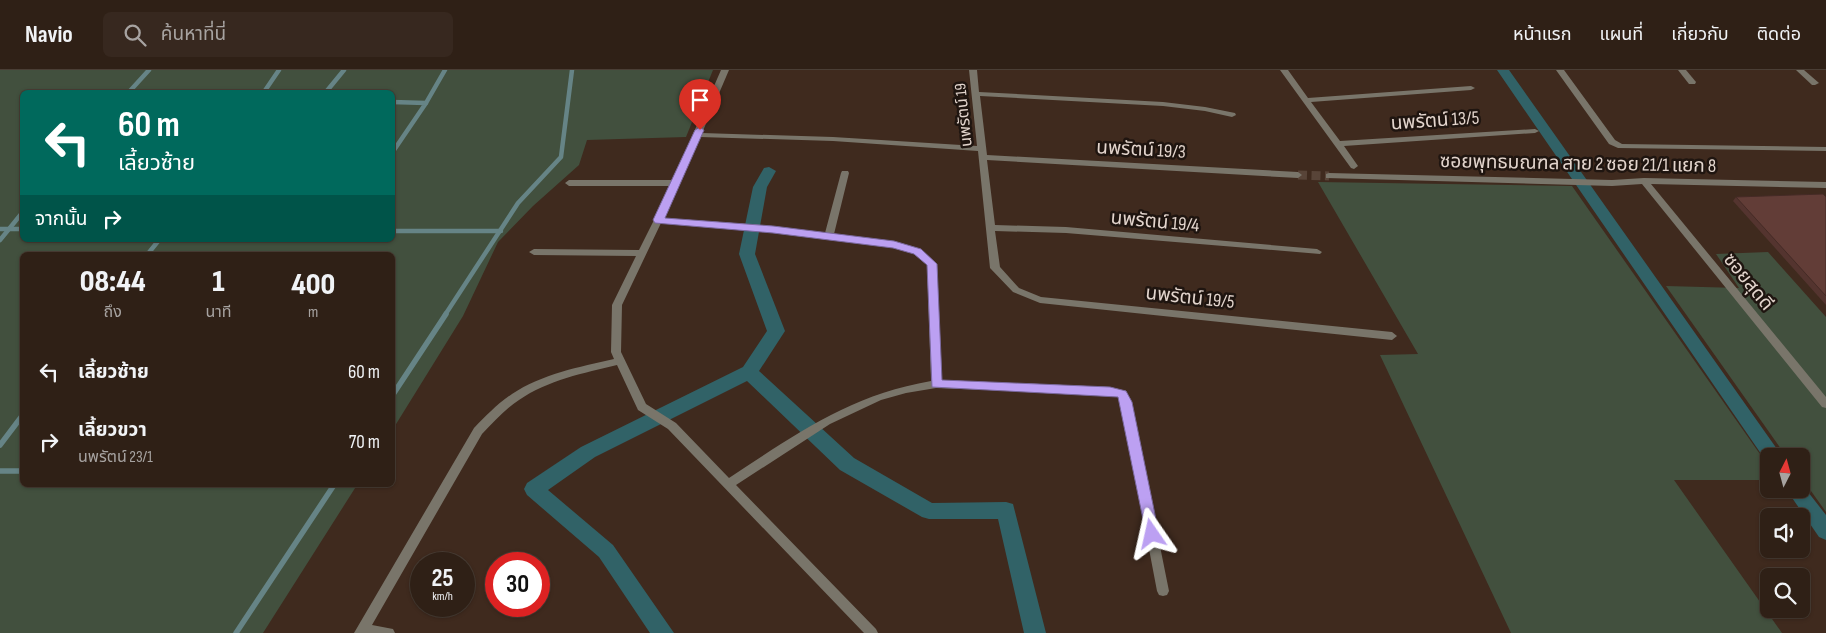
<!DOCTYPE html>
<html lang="th">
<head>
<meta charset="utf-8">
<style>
  body { margin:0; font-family:"Sofia Sans Condensed","Noto Sans Thai",sans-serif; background:#37281f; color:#f1f3f6; height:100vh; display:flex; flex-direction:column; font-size:19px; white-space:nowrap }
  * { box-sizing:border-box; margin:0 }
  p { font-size:16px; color:#a7a3a1 }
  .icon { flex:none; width:28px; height:28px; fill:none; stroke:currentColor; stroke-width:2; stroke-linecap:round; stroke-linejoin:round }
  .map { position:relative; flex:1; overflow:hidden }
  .drawer { position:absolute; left:20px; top:182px; width:375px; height:235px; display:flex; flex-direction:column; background:#2f2016; border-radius:8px; box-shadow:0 1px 4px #0004,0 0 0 1px #4a3e35 }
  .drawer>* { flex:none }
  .hud { position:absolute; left:20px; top:20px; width:375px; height:152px; border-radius:8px; box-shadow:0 1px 4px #0004,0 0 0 1px #4a3e35; background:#00695c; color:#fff; overflow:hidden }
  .needle { width:32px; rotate:6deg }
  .buttons { position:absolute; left:1760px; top:378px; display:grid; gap:10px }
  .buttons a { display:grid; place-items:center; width:50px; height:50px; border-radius:8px; background:#2f2016; box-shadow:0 1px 4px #0004,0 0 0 1px #4a3e35; font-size:25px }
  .speed { position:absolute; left:410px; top:482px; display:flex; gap:10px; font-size:25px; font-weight:700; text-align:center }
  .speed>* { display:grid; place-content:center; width:65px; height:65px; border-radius:50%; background:#2f2016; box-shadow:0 1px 4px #0004,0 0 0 1px #4a3e35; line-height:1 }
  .speed small { font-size:12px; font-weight:400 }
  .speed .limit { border:8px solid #d22; background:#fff; color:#111 }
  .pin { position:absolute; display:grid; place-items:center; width:42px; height:42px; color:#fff; margin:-51px -21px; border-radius:50% 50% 50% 0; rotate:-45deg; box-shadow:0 0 5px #0007 }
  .pin .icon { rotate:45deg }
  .me { position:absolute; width:55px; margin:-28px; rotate:349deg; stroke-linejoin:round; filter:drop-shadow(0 0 4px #0008) }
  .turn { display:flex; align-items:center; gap:18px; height:105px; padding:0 15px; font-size:22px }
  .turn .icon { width:65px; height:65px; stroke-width:2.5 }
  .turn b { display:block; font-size:35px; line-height:42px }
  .then { display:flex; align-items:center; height:48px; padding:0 15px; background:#0003; gap:10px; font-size:19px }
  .eta { display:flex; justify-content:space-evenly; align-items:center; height:85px; text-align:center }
  .eta b { font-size:30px; font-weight:800; line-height:35px }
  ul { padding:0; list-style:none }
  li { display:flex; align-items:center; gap:15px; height:70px; padding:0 15px }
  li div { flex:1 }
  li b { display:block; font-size:19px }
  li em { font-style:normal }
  header { display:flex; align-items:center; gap:30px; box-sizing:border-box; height:70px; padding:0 25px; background:#2f2016; border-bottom:1px solid #4a3e35 }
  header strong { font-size:24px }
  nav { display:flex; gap:28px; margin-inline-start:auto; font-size:18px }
  .search { width:350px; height:45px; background:#37281f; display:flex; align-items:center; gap:12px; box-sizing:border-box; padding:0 18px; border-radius:8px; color:#a7a3a1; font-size:19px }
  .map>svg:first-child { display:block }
</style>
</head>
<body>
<header>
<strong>Navio</strong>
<div class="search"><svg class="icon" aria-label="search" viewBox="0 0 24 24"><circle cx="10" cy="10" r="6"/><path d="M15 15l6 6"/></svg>ค้นหาที่นี่</div>
<nav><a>หน้าแรก</a><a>แผนที่</a><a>เกี่ยวกับ</a><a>ติดต่อ</a></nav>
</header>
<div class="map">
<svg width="1826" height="563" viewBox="0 0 1826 563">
  <rect width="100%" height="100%" fill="#3f2a1e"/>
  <!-- green -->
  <g fill="#42503e" fill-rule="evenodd">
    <path d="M 0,0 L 713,0 L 686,67 L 587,70 L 579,95 L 533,136 L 498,172 L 463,246 L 393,359 L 392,185 L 22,185 L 22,415 L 357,415 L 263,563 L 0,563 ZM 392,22 L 392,170 L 22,170 L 22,22 Z"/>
    <path d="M 1318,112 L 1572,116 L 1769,397 L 1769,410 L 1674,410 L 1782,563 L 1511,563 L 1380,285 L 1418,284 Z"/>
    <path d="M 1768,182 L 1826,247 L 1826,442 L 1801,407 L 1801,386 L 1786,386 L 1666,216 L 1739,218 L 1716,184 Z"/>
  </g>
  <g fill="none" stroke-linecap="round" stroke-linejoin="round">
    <!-- stream-far1 -->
    <g stroke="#668486" stroke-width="4.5">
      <path d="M 129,22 L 149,0"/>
      <path d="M 264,22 L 279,0"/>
      <path d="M 326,22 L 344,0"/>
      <path d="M 392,32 L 426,33 L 392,83"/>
      <path d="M 426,33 L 445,0"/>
      <path d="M 0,159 L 22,159"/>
      <path d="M 392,161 L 501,161"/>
      <path d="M 0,170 L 22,143"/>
      <path d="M 147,185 L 159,170"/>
      <path d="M 445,245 L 518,133 L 561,87 L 572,0"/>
    </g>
    <!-- stream -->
    <g stroke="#668486" stroke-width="5.5">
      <path d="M 392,326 L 446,244"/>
      <path d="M 0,375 L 22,346"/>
      <path d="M 0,401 L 22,401"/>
      <path d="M 236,563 L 334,415"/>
    </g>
    <!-- canal -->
    <g fill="#316267" fill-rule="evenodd">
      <path d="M 1497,0 L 1509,0 L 1782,386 L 1769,386 L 1769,392 L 1766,391 Z"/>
      <path d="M 769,97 L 776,101 L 767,117 L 755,184 L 785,261 L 759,301 L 854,388 L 932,433 L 1006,432 L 1013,434 L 1046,563 L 1024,563 L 998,449 L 929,449 L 922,447 L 840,400 L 747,311 L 595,387 L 548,420 L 613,475 L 674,563 L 650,563 L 599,487 L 527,425 L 524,419 L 527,413 L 581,377 L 743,297 L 767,261 L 739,184 L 753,117 L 764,98 Z"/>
      <path d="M 1801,413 L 1826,445 L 1826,470 L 1819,467 L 1786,419 L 1801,419 Z"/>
    </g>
    <!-- street-tunnel -->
    <path stroke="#584438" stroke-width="9" stroke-dasharray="9 4.5" stroke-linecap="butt" d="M 1298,105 L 1329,106"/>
    <!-- street -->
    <g fill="#79756a" fill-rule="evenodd">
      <path d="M 721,0 L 729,0 L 702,63 L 833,67 L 977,76 L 969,0 L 977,0 L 979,22 L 1163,32 L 1205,37 L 1235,43 L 1236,45 L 1232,47 L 1205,41 L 1163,36 L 980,26 L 987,85 L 1298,102 L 1302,105 L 1298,108 L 987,90 L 995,155 L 1066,157 L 1317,179 L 1322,182 L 1320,184 L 1066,163 L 995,161 L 1000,197 L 1019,218 L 1041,227 L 1392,262 L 1397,266 L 1392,270 L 1040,233 L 1013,222 L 990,198 L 978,81 L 833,71 L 700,67 L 664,148 L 773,156 L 825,163 L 841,103 L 842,101 L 848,101 L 849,103 L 834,164 L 894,172 L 920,179 L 937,194 L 941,310 L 1110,317 L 1126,321 L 1131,332 L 1169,521 L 1167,525 L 1163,526 L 1159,525 L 1157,521 L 1121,332 L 1118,327 L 1110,325 L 936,318 L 906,323 L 881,330 L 830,354 L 736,415 L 876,559 L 878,563 L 864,563 L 668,359 L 638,340 L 617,295 C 584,303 548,310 519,330 C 505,339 494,352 482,364 L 372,555 L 393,559 L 395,563 L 354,563 L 474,358 C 486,346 497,334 512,324 C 542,304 579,297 614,289 L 611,282 L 612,235 L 636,186 L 534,185 L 529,182 L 534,179 L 639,180 L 671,116 L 569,116 L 565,113 L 569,110 L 673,110 ZM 661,153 L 773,162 L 894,178 L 914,183 L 927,195 L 931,311 C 850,325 796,364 729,408 L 676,353 L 646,334 L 621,282 L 622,235 Z"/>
      <path d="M 1280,0 L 1288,0 L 1308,28 L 1471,16 L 1475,18 L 1471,20 L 1311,32 L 1340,71 L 1535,59 L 1539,61 L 1535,63 L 1344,76 L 1358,96 L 1354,99 L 1351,98 Z"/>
      <path d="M 1556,0 L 1564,0 L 1615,70 L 1622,74 L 1826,77 L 1826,81 L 1618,78 L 1609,74 Z"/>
      <path d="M 1678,0 L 1686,0 L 1696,12 L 1695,14 L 1689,14 Z"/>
      <path d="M 1796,0 L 1804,0 L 1819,13 L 1815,15 L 1812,15 Z"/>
      <path d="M 1329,103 L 1612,110 L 1644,108 L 1826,112 L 1826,118 L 1651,114 L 1826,327 L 1826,338 L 1822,337 L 1642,114 L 1612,116 L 1326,108 L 1326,104 Z"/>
    </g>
  </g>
  <!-- wall -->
  <path fill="#54342f" d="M 1736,127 L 1826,127 L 1826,235 L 1733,131 Z"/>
  <!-- building -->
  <path fill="#623d37" stroke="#452b26" d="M 1823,124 L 1826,127 L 1826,226 L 1736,127 Z"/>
  <!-- route -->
  <path fill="#bca0f2" stroke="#7a689d" d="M 700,57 L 704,60 L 665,148 L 773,156 L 894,171 L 921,179 L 937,194 L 942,310 L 1110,317 L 1126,321 L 1132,332 L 1159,464 L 1157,468 L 1148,468 L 1146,464 L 1118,327 L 932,317 L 927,195 L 914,184 L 893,178 L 773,163 L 655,153 L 653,150 L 695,60 Z"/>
  <g text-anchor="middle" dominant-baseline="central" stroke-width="5" stroke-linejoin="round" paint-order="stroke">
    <!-- far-street labels -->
    <g font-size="16" fill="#e3d5cd" stroke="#1f1510">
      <text transform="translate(964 45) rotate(-96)">นพรัตน์ 19</text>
    </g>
    <!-- street labels -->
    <g font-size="19" fill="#e3d5cd" stroke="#1f1510">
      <text transform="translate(1435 51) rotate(-4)">นพรัตน์ 13/5</text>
      <text transform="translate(1141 80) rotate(3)">นพรัตน์ 19/3</text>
      <text transform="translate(1578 94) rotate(1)">ซอยพุทธมณฑล สาย 2 ซอย 21/1 แยก 8</text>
      <text transform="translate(1155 152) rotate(5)">นพรัตน์ 19/4</text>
      <text transform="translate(1748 212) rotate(51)">ซอยสุดดี</text>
      <text transform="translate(1190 228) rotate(6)">นพรัตน์ 19/5</text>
    </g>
  </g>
</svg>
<div class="buttons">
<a><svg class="needle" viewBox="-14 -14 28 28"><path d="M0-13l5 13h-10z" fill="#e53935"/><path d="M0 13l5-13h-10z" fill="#a7a3a1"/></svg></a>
<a><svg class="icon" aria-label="sound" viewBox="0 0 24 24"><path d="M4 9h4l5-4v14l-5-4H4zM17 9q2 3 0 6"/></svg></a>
<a><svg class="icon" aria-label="search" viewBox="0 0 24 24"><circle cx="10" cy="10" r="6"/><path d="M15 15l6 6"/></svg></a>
</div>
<div class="speed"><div>25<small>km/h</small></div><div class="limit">30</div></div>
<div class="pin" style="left:700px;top:60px;background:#d93025"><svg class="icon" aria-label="arrive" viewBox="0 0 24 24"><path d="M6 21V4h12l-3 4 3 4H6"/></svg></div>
<svg class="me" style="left:1152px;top:464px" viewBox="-20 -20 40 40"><path d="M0-17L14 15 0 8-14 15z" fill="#bca0f2" stroke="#fff" stroke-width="4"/></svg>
<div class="hud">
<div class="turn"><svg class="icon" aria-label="left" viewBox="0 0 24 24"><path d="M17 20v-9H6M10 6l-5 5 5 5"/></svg><div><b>60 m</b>เลี้ยวซ้าย</div></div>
<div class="then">จากนั้น<svg class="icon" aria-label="right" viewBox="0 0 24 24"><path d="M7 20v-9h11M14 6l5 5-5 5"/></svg></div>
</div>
<section class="drawer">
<div class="eta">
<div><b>08:44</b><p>ถึง</p></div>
<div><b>1</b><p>นาที</p></div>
<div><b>400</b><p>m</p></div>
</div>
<ul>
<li><svg class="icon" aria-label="left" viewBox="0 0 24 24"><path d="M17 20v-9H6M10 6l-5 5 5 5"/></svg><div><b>เลี้ยวซ้าย</b></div><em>60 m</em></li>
<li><svg class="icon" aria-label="right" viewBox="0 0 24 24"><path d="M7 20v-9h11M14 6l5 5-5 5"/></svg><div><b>เลี้ยวขวา</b><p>นพรัตน์ 23/1</p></div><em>70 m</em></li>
</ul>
</section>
</div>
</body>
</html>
